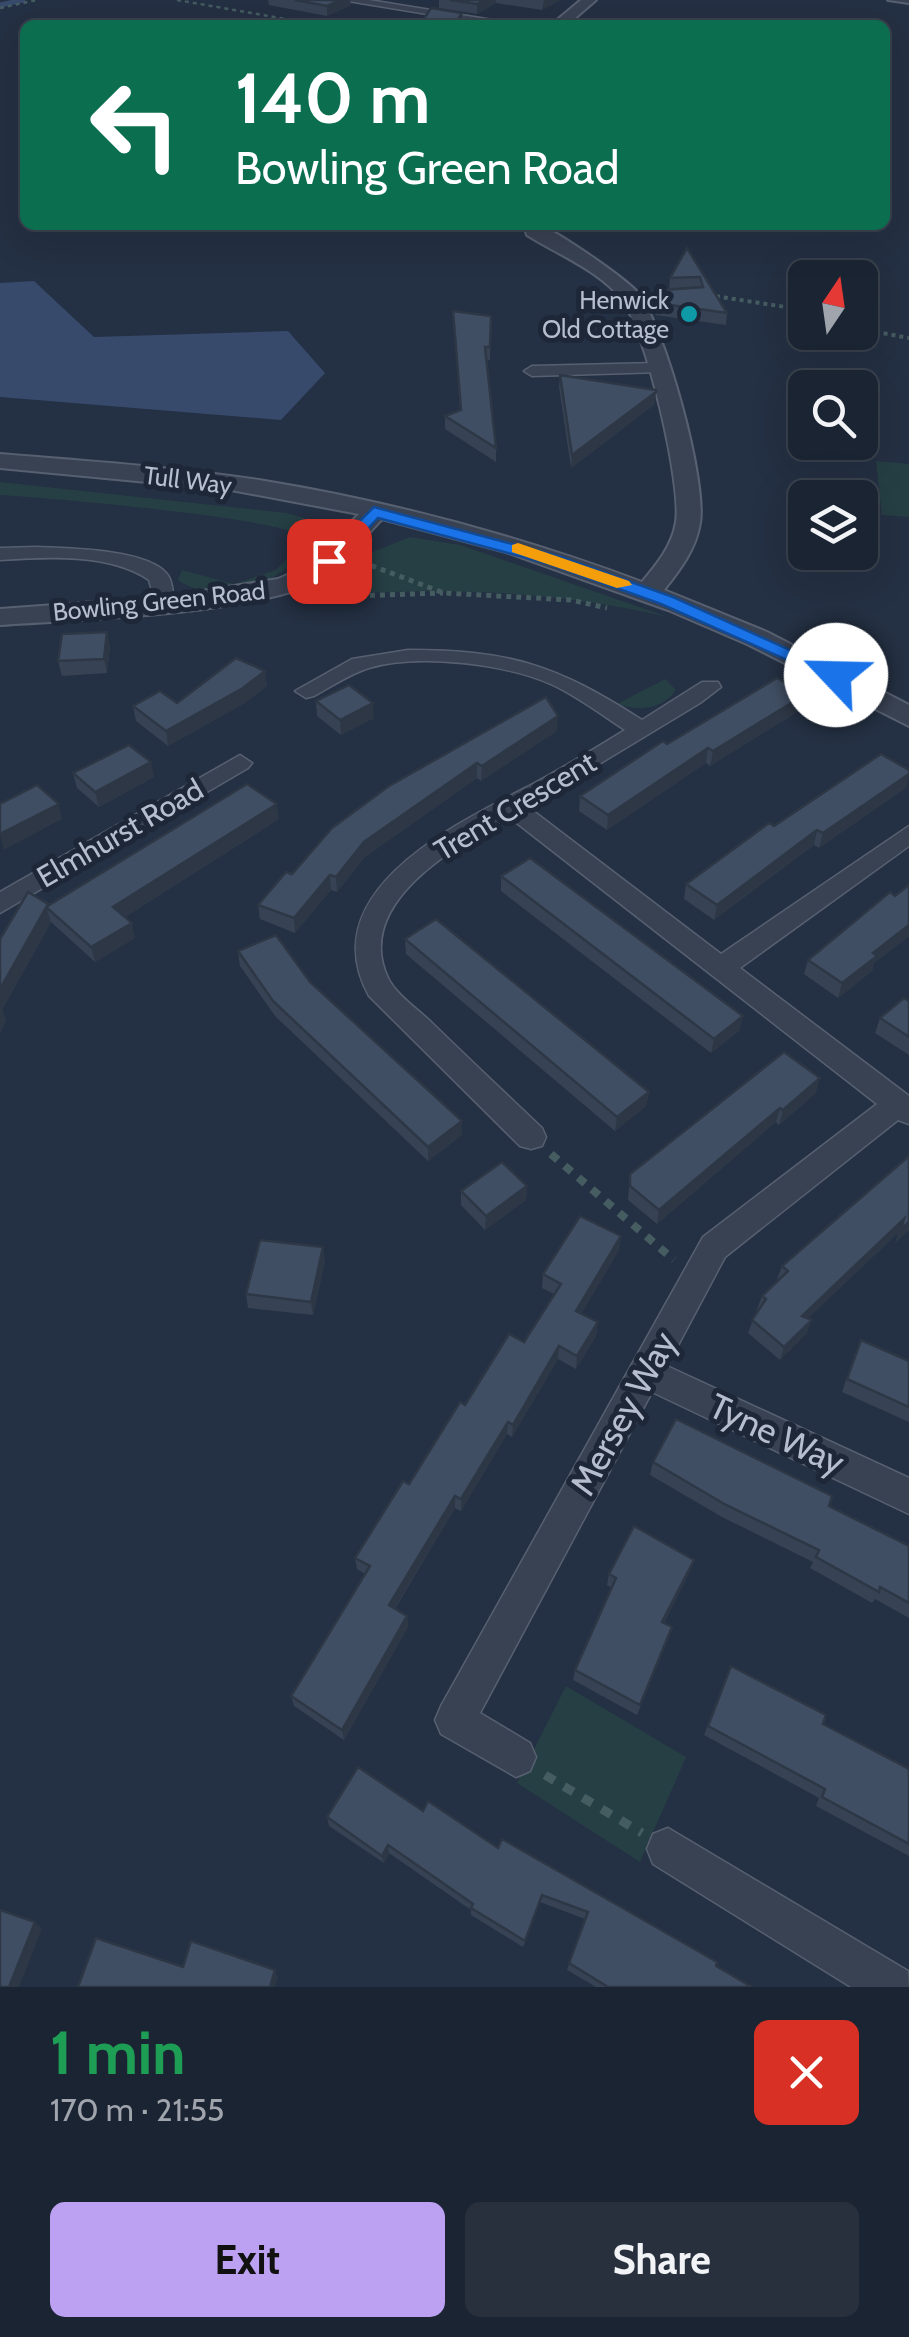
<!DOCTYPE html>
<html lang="en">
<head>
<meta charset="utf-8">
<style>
  body { margin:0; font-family:Cabin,sans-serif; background:#28303e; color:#f1f3f6; height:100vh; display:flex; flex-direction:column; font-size:38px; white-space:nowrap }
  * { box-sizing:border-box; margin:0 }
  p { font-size:32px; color:#a0a4ac }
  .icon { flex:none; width:55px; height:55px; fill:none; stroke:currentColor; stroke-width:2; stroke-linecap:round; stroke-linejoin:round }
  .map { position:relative; height:1987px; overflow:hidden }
  .details { display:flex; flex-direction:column; background:#1b2432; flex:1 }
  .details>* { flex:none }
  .top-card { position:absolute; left:20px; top:20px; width:870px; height:210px; border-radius:15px; box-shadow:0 10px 40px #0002,0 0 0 2px #39414d; background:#0b6e4f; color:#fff; overflow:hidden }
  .needle { width:65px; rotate:13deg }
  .controls { position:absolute; left:788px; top:260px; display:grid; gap:20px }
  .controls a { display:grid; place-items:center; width:90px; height:90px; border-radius:15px; background:#1b2432; box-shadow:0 10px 40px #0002,0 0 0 2px #39414d; font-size:50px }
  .pin { position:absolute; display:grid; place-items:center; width:85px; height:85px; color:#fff; margin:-42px; border-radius:20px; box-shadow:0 5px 15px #0006 }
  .me { position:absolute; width:110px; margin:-55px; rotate:294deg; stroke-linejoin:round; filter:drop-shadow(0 0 8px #0008) }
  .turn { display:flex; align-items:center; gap:35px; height:210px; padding:0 50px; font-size:45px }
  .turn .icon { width:130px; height:130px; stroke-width:2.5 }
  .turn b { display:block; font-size:70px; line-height:85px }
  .round { display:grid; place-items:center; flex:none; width:105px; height:105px; border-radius:15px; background:#28303e }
  .overview { display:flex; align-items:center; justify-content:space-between; height:170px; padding:0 50px }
  h1 { font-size:60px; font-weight:700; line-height:75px; color:#1e9e55 }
  .button { display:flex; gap:20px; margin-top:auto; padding:20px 50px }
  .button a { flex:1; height:115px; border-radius:15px; background:#bca0f2; color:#111; font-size:40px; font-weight:700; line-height:115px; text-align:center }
  .button a+a { background:#28303e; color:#f1f3f6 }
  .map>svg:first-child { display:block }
</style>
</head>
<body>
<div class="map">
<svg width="909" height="1987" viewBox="0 0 909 1987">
  <rect width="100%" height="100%" fill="#243043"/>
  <!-- green -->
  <g fill="#263f44">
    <path d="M 876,461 L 909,464 L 909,517 L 882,515 Z"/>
    <path d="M 0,482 L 287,513 L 304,518 L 315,532 C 304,578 215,609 178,580 L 182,570 L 234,584 L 276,570 L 306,538 C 281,517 46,498 0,495 Z"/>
    <path d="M 410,537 L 460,545 L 668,617 C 539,588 433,587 303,597 L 365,555 Z"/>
    <path d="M 665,679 L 676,690 C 662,710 639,711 617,704 Z"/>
    <path d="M 566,1686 L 686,1757 L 640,1862 L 517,1783 Z"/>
  </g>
  <!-- water -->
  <path fill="#374a6c" d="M 34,281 L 94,337 L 288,331 L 325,373 L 281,420 L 0,397 L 0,283 Z"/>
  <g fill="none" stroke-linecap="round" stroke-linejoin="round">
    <!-- stream -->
    <path stroke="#374a6c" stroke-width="5" d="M 0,5 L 23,0"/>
    <defs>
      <g id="service">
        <path d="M 888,0 L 909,0 L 909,3 Z"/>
        <path d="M 675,293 L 679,295 L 678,297 L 630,298 L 626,296 L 630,294 Z"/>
      </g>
      <g id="minor">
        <path d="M 342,0 L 369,0 L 523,25 L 494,25 Z"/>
        <path d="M 656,363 L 662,364 L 662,372 L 532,376 L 524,371 L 532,366 Z"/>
        <path d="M 36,547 C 65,548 148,549 167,574 C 173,581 173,596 174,605 L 171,609 L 157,609 L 149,580 C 110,553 45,557 0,560 L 0,548 Z"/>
        <path d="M 408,650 C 510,650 557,665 642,720 L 702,682 L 718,682 L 721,687 L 700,703 L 528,807 L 721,954 L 909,826 L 909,846 L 740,968 L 909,1096 L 909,1124 L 898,1120 L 725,1257 L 667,1366 L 909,1478 L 909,1514 L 652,1392 L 480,1713 L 530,1743 L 536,1757 L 530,1771 L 516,1777 L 441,1734 L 435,1720 L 441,1706 L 703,1237 L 877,1104 L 509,817 C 456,846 353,903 388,978 C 396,995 418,1009 431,1022 C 468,1058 505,1093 542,1128 L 546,1137 L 542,1146 L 531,1149 L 520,1146 L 369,996 C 311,891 458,823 531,785 C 563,768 594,749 625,730 C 602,715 578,697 553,685 C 508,664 417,653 369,668 C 350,674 332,686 314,696 L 306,698 L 295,691 L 352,659 Z"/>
        <path d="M 240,755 L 252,763 L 248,768 L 0,913 L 0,892 Z"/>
        <path d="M 668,1828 L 908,1971 L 909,1987 L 851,1987 L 653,1864 L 647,1849 L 653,1834 Z"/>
      </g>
      <g id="tertiary">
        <path d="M 581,0 L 596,0 L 567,25 L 551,25 Z"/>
        <path d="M 524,225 C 529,225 534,223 539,225 C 555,230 627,279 639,294 C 665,330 707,479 700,523 C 696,549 680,570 664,590 L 767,632 L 909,705 L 909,726 L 747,644 L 668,610 L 506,552 L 382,519 C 364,537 347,560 328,575 C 278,614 69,620 0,625 L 0,609 L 164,597 L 278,579 L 308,566 L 359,514 L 231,490 L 0,468 L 0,454 C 86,461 173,467 259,480 C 389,501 519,536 642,582 C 657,564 672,546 676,522 C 682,484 646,331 622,300 C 600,271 557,254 527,235 Z"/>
      </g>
    </defs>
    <!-- service casing -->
    <use href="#service" stroke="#576070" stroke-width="4"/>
    <!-- minor casing -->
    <use href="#minor" stroke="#576070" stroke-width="3"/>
    <!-- tertiary casing -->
    <use href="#tertiary" stroke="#576070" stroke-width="4"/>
    <!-- path-far4 -->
    <g stroke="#455c61" stroke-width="2.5" stroke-dasharray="4 4" stroke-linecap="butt">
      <path d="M 177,0 L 320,25"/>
      <path d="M 0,8 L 37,0"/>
    </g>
    <!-- path-far3 -->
    <g stroke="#455c61" stroke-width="4" stroke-dasharray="4 4" stroke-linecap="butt">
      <path d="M 708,295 L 805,310"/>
      <path d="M 860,329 L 909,338"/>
    </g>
    <!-- path-far2 -->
    <g stroke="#455c61" stroke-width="5" stroke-dasharray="5 5" stroke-linecap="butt">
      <path d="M 362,562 L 444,593 L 571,600 L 607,608"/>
      <path d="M 320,597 L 443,593"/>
    </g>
    <!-- path-far1 -->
    <path stroke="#455c61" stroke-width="8" stroke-dasharray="9 9" stroke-linecap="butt" d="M 551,1154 L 674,1260"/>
    <!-- path -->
    <path stroke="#455c61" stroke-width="9" stroke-dasharray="11 11" stroke-linecap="butt" d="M 545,1775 L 642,1833"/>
    <!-- service -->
    <use href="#service" fill="#394253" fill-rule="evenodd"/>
    <!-- minor -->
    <use href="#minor" fill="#394253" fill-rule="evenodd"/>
    <!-- tertiary -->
    <use href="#tertiary" fill="#394253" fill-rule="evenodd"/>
  </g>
  <!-- wall -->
  <g fill="#374355">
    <path d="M 268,0 L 350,0 L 351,5 L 327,16 L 269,5 Z"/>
    <path d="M 439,0 L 560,0 L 542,10 L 496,3 L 477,14 L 439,8 Z"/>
    <path d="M 431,8 L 462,24 L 461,25 L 423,25 L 423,20 Z"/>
    <path d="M 687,248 L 727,313 L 726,325 L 655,315 L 656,303 L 669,289 L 670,278 Z"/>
    <path d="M 453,311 L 491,316 L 490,360 L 486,360 L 496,448 L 496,462 L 445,429 L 445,416 L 460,410 Z"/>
    <path d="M 560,375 L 655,404 L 571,468 L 559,387 Z"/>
    <path d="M 110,646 L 107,673 L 62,676 L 58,661 Z"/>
    <path d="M 265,671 L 267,686 L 245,703 L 168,746 L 136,721 L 133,706 L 177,703 Z"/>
    <path d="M 806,694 L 802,709 L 710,766 L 706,763 L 607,830 L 579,811 L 580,796 L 667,744 Z"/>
    <path d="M 316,701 L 374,718 L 341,735 L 317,716 Z"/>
    <path d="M 557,731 L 481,781 L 477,778 L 365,857 L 337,892 L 331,890 L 295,933 L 260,919 L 258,905 L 389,786 Z"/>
    <path d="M 73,773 L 154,777 L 99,807 L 77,788 Z"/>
    <path d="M 907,787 L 819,848 L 814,845 L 714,920 L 684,899 L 686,884 L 774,826 Z"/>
    <path d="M 279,819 L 125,917 L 135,938 L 95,962 L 51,922 L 2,1010 L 6,1021 L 0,1033 L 0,939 L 48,904 L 49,906 Z"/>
    <path d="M 501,876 L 743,1016 L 739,1031 L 711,1053 L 501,891 Z"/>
    <path d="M 909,885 L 909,936 L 874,963 L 872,971 L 838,998 L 804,974 L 808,960 Z"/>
    <path d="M 405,939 L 649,1092 L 646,1106 L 615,1131 L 406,954 Z"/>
    <path d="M 238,951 L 310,982 L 462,1135 L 428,1161 L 275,1016 L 240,966 Z"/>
    <path d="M 909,1001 L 909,1055 L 875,1033 L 880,1018 Z"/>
    <path d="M 784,1052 L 816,1093 L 779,1125 L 776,1122 L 657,1224 L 628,1200 L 630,1174 Z"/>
    <path d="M 909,1156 L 909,1230 L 895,1243 L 899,1232 L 808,1318 L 807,1333 L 780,1360 L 748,1333 L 762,1296 L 779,1280 L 777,1279 L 782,1266 Z"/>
    <path d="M 527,1186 L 526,1200 L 485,1230 L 461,1205 L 461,1191 Z"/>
    <path d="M 619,1250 L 581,1314 L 598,1322 L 596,1336 L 576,1369 L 558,1359 L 512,1437 L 507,1434 L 461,1511 L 455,1508 L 395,1609 L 407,1616 L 408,1627 L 344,1740 L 294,1706 L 291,1696 L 365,1574 L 357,1569 L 355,1558 L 465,1405 L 524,1342 L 554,1294 L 542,1288 L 543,1274 Z"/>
    <path d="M 325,1261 L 313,1315 L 248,1308 L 246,1294 Z"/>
    <path d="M 855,1353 L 909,1361 L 909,1422 L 842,1392 Z"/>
    <path d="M 653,1462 L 829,1506 L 909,1546 L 909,1618 L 875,1599 L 872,1603 L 810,1568 L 813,1562 L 722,1517 L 650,1475 Z"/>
    <path d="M 694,1560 L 690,1571 L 664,1623 L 669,1637 L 637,1715 L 573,1680 L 575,1670 L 612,1588 L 607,1585 L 609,1574 Z"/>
    <path d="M 731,1666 L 823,1724 L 909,1769 L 909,1856 L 816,1806 L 819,1798 L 704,1735 Z"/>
    <path d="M 423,1811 L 498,1848 L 716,1966 L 752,1987 L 596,1987 L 567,1970 L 585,1919 L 540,1902 L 523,1947 L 471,1915 L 471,1910 L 389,1853 L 384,1863 L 329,1826 L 327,1817 Z"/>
  </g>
  <!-- shaded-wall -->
  <g fill="#2d3745">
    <path d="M 339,0 L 350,0 L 351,5 L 327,16 L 327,6 Z"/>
    <path d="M 485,0 L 496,0 L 496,3 L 477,14 L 477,4 Z"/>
    <path d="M 544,0 L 560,0 L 542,10 Z"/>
    <path d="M 462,13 L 462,24 L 456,25 L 456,22 Z"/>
    <path d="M 656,392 L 655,404 L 571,468 L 572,455 Z"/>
    <path d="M 107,632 L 110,646 L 107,673 L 104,659 Z"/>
    <path d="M 265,671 L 267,686 L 245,703 L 168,746 L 166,731 Z"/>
    <path d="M 806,694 L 802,709 L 710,766 L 713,751 Z"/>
    <path d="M 373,703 L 374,718 L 341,735 L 340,720 Z"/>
    <path d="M 558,716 L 557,731 L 481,781 L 482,766 Z"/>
    <path d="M 708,748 L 706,763 L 607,830 L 608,815 Z"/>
    <path d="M 151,762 L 154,777 L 99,807 L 95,792 Z"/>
    <path d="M 477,763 L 477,778 L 365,857 L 337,892 L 336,877 L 364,842 Z"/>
    <path d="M 909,774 L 907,787 L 819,848 L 823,833 Z"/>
    <path d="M 59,804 L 62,819 L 4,850 L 0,834 Z"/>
    <path d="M 277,804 L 279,819 L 117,922 L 113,907 Z"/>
    <path d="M 817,830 L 814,845 L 714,920 L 717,905 Z"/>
    <path d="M 330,875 L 331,890 L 295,933 L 294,918 Z"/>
    <path d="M 48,904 L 50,911 L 46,907 L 51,922 L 2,1010 L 6,1021 L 0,1033 L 0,989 Z"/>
    <path d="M 132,923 L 135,938 L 95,962 L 91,947 Z"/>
    <path d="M 909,925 L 909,936 L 874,963 L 872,971 L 838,998 L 842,983 L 873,953 Z"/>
    <path d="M 743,1016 L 739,1031 L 711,1053 L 714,1039 Z"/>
    <path d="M 820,1078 L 816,1093 L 779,1125 L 783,1110 Z"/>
    <path d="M 649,1092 L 646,1106 L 615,1131 L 617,1117 Z"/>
    <path d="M 780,1108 L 776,1122 L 657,1224 L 659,1210 Z"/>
    <path d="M 462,1121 L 462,1135 L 428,1161 L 428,1147 Z"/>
    <path d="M 527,1186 L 526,1200 L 485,1230 L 486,1216 Z"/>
    <path d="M 904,1219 L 899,1232 L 797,1329 L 802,1316 Z"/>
    <path d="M 909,1222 L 909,1230 L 895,1243 L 901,1229 Z"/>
    <path d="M 621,1236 L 619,1250 L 575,1325 L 576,1311 Z"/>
    <path d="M 323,1247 L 325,1261 L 313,1315 L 311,1302 Z"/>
    <path d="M 812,1320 L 807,1333 L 780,1360 L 784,1347 Z"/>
    <path d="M 598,1322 L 596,1336 L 576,1369 L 577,1356 Z"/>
    <path d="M 559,1346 L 558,1359 L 512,1437 L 513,1425 Z"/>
    <path d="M 508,1422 L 507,1434 L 461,1511 L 461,1499 Z"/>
    <path d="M 455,1496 L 455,1508 L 390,1616 L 389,1605 Z"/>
    <path d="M 694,1560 L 690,1571 L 659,1632 L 662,1622 Z"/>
    <path d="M 407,1616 L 408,1627 L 344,1740 L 342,1730 Z"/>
    <path d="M 388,1845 L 389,1853 L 384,1863 L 382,1856 Z"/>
    <path d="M 35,1922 L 42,1929 L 19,1987 L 9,1987 Z"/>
    <path d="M 275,1970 L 278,1977 L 275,1987 L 270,1987 Z"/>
  </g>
  <!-- building -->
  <g fill="#404e63" stroke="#2d3745" stroke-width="2.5">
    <path d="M 295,0 L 340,0 L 327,6 Z"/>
    <path d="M 450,0 L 485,0 L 477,4 Z"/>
    <path d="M 431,8 L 462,13 L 456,22 L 423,20 Z"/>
    <path d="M 687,248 L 727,313 L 656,303 L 663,290 L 703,287 L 700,277 L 670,278 Z"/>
    <path d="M 453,311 L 491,316 L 490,347 L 485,347 L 496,448 L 445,416 L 461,410 Z"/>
    <path d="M 560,375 L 656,390 L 656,392 L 572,455 Z"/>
    <path d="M 107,632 L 104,659 L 58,661 L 62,634 Z"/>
    <path d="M 236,658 L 265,671 L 243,688 L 166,731 L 133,706 L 160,691 L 177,703 Z"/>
    <path d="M 777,678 L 806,694 L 713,751 L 708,748 L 608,815 L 580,796 L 663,741 L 667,744 Z"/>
    <path d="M 349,685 L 373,703 L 340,720 L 316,701 Z"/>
    <path d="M 546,697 L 558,716 L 482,766 L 477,763 L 364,842 L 336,877 L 330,875 L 294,918 L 258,905 L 286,872 L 292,874 L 332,828 L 389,786 Z"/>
    <path d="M 129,745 L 151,762 L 95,792 L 73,773 Z"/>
    <path d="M 881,754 L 909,770 L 909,774 L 823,833 L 817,830 L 717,905 L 686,884 L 769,823 L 774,826 Z"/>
    <path d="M 247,784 L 277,804 L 113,907 L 132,923 L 91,947 L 46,907 Z"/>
    <path d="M 37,785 L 59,804 L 0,834 L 0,804 Z"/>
    <path d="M 530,858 L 743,1016 L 714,1039 L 501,876 Z"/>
    <path d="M 909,885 L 909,925 L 873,953 L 877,956 L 842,983 L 808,960 L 890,892 L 895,896 Z"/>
    <path d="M 28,892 L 48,904 L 0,989 L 0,939 Z"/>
    <path d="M 436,919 L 649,1092 L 617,1117 L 405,939 Z"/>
    <path d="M 276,935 L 310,982 L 462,1121 L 428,1147 L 273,1001 L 238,951 Z"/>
    <path d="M 904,998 L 909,1001 L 909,1037 L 880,1018 Z"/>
    <path d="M 784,1052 L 820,1078 L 783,1110 L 780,1108 L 659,1210 L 630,1186 L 630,1174 Z"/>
    <path d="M 909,1156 L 909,1222 L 901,1229 L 904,1219 L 802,1316 L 812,1320 L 784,1347 L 752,1320 L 766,1299 L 762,1296 L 788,1271 L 782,1266 Z"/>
    <path d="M 502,1162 L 527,1186 L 486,1216 L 461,1191 Z"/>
    <path d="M 580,1216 L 621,1236 L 576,1311 L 598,1322 L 577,1356 L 559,1346 L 513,1425 L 508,1422 L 461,1499 L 455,1496 L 389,1605 L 407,1616 L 342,1730 L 291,1696 L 370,1566 L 355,1558 L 403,1481 L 409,1484 L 460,1402 L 465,1405 L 509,1334 L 524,1342 L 561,1284 L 543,1274 Z"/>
    <path d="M 260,1240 L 323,1247 L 311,1302 L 246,1294 Z"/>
    <path d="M 861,1340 L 909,1361 L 909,1407 L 847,1379 Z"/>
    <path d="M 676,1419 L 832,1496 L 829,1506 L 909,1546 L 909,1603 L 880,1587 L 879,1592 L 816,1557 L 819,1550 L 726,1505 L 653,1462 Z"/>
    <path d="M 634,1526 L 694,1560 L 662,1622 L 672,1627 L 640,1705 L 575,1670 L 616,1578 L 609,1574 Z"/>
    <path d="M 731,1666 L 826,1715 L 823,1724 L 909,1769 L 909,1844 L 822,1797 L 825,1789 L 708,1726 Z"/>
    <path d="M 358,1767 L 423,1811 L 428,1801 L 498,1848 L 502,1839 L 717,1962 L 716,1966 L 752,1987 L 608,1987 L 569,1963 L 588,1912 L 542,1895 L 525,1941 L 471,1908 L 473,1904 L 388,1845 L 382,1856 L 327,1817 Z"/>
    <path d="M 0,1910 L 35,1922 L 9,1987 L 0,1987 Z"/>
    <path d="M 96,1938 L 183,1967 L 191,1941 L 275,1970 L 270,1987 L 78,1987 Z"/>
  </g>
  <!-- route -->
  <path fill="#1a73e8" stroke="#114b97" stroke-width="2.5" d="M 374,507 L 561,557 L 673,597 L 845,675 L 836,680 L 830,679 L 661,604 L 549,564 L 378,518 L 335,564 L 323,564 L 323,557 Z"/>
  <!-- slow -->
  <path fill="#f59e0b" d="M 518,543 L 629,581 L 632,585 L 617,588 L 512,552 L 512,545 Z"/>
  <!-- markers -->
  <circle fill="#0f9aa8" stroke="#1d2738" stroke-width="4" cx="689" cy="314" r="10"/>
  <g text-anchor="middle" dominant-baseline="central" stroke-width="10" stroke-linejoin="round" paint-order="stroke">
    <!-- far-poi labels -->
    <g font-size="25" fill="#b6becd" stroke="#1d2738" text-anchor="end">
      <text x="669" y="300">Henwick<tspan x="669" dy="29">Old Cottage</tspan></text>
    </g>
    <!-- far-street labels -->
    <g font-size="25" fill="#b6becd" stroke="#1d2738">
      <text transform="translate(188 480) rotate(7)">Tull Way</text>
      <text transform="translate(159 601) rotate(-6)">Bowling Green Road</text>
    </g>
    <!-- street labels -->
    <g font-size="30" fill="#b6becd" stroke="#1d2738">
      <text transform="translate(515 806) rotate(-31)">Trent Crescent</text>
      <text transform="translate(120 833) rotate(-30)">Elmhurst Road</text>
    </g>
    <!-- near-street labels -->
    <g font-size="35" fill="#b6becd" stroke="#1d2738">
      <text transform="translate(623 1413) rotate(-61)">Mersey Way</text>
      <text transform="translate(777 1434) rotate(25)">Tyne Way</text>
    </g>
  </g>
</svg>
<div class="controls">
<a><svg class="needle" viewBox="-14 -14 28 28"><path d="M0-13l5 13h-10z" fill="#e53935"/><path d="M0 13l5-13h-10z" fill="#a0a4ac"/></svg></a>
<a><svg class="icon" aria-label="search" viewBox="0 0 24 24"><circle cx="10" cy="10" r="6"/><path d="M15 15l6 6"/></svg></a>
<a><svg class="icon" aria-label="layers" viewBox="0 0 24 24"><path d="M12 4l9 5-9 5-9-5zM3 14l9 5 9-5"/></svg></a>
</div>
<div class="pin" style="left:329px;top:561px;background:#d93025"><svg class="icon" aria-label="arrive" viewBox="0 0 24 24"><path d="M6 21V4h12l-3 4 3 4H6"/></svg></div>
<svg class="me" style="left:836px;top:675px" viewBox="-20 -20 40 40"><circle r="19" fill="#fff"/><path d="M0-13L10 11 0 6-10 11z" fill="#1a73e8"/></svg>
<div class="top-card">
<div class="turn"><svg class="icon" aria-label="left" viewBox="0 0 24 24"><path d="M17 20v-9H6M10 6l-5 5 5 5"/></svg><div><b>140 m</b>Bowling Green Road</div></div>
</div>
</div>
<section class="details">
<div class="overview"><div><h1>1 min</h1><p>170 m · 21:55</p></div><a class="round" style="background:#d93025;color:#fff"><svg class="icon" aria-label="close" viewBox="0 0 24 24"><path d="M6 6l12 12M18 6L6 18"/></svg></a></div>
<div class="button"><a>Exit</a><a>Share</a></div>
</section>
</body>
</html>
